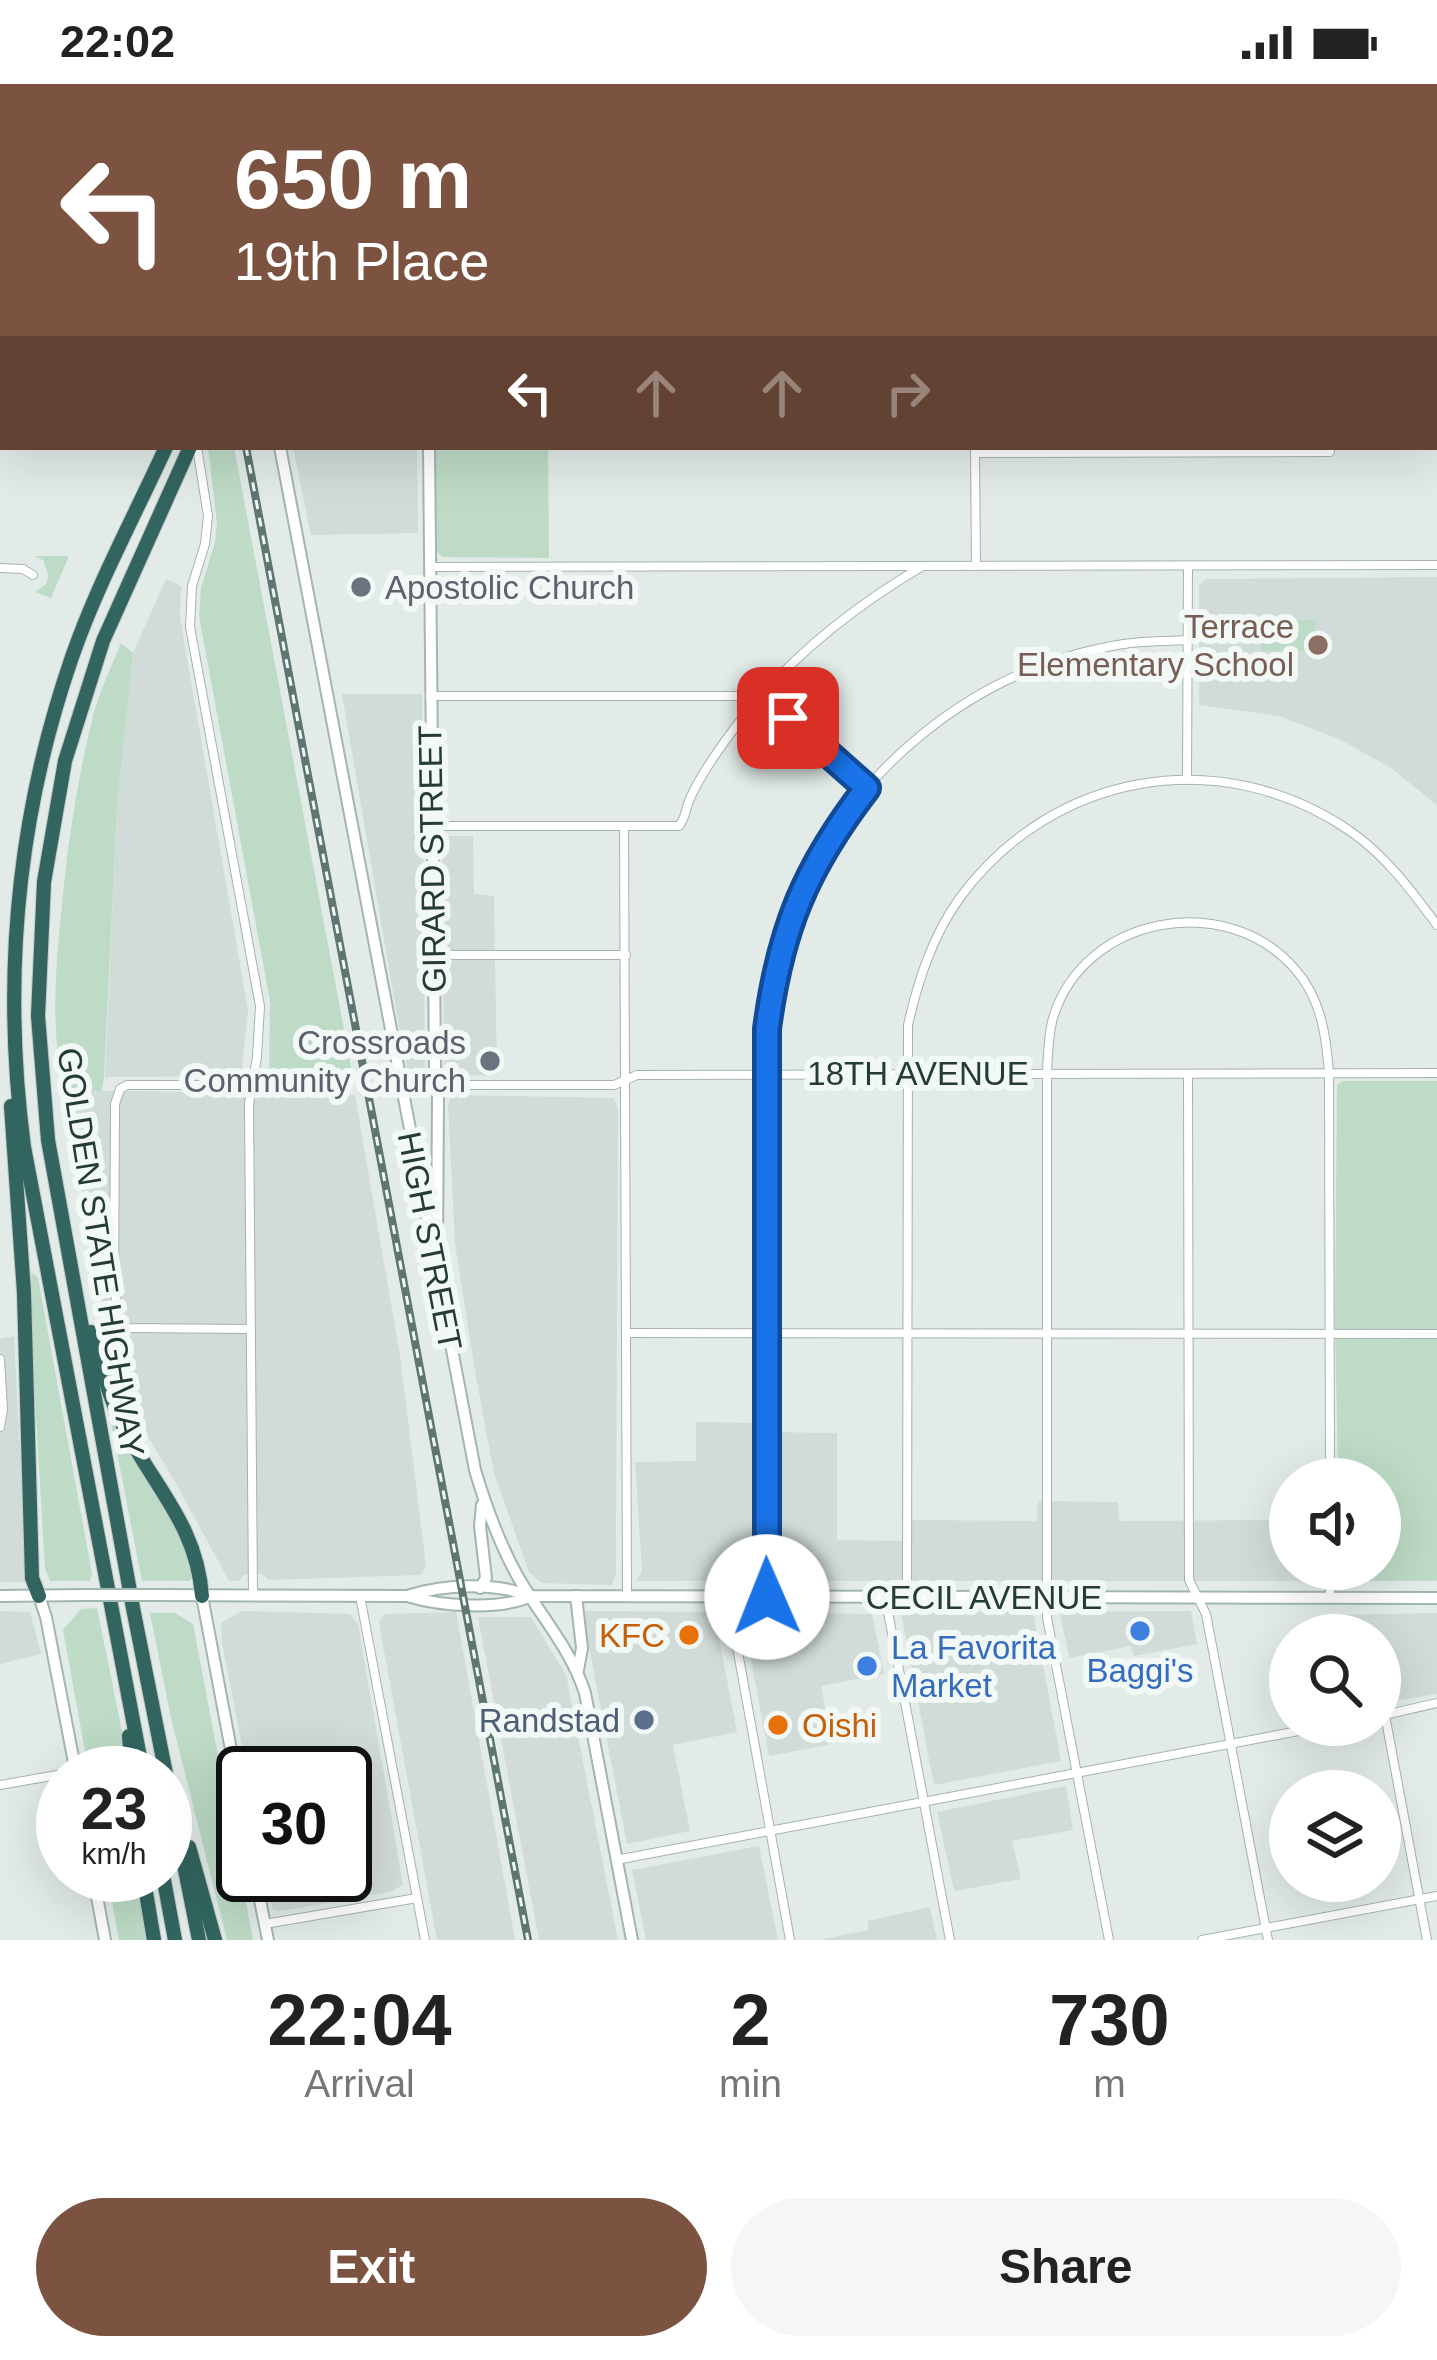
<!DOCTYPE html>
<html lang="en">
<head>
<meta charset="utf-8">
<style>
  body { margin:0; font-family:Arial,sans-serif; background:#f6f6f6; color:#222; height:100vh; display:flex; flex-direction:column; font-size:45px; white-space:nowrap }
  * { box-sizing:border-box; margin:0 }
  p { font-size:39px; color:#767676 }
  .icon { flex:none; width:66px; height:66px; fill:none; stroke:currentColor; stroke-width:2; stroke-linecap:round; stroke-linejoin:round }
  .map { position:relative; height:1856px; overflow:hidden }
  .details { display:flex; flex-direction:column; background:#fff; flex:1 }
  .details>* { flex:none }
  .guide { position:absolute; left:0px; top:0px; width:1437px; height:366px; box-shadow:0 12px 48px #0002; background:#7b5340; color:#fff; overflow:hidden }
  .controls { position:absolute; left:1269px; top:1374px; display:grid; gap:24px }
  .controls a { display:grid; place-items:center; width:132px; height:132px; border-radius:50%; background:#fff; box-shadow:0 12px 48px #0002; font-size:60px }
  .speed { position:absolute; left:36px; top:1662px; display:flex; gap:24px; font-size:60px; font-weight:700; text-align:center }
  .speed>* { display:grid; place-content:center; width:156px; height:156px; border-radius:50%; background:#fff; box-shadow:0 12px 48px #0002; line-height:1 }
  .speed small { font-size:30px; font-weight:400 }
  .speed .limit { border:6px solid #111; border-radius:18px; background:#fff; color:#111 }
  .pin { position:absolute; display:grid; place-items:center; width:102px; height:102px; color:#fff; margin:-51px; border-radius:24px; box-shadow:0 6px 18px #0006 }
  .me { position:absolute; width:132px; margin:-66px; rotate:359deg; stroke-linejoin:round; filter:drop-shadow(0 0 9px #0008) }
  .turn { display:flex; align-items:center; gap:42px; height:252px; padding:0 36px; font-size:54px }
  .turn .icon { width:156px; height:156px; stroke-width:2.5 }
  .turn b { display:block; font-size:84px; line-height:102px }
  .lanes { display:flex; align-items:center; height:114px; padding:0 36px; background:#0003; justify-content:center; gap:60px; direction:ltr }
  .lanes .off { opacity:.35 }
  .eta { display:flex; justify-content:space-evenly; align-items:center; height:204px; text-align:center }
  .eta b { font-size:72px; font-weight:600; line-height:84px }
  .primary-button { display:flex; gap:24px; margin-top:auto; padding:24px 36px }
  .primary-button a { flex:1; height:138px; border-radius:72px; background:#7b5340; color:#fff; font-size:48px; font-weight:600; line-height:138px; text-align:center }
  .primary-button a+a { background:#f6f6f6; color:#222 }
  .status { display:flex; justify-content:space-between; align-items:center; height:84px; padding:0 60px; background:#fff; direction:ltr }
  .status svg { height:33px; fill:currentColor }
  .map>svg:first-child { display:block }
</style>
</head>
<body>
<div class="status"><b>22:02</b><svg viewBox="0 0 49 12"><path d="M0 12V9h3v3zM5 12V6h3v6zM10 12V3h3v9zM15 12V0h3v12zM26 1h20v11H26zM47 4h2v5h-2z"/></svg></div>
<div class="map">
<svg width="1437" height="1856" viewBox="0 0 1437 1856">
  <rect width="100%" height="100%" fill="#e2ebe8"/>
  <!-- built -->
  <g fill="#d1dbd7">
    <path d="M 0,0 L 65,0 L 73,3 L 3,3 L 3,312 L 0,313 Z"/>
    <path d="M 293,363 L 417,363 L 418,449 L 311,451 Z"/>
    <path d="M 1437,493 L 1437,721 L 1391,684 L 1339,655 L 1279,632 L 1199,621 L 1199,501 L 1206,495 Z"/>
    <path d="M 166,495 L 181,502 L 180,533 L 248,927 L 241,992 L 105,993 L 117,722 L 133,569 Z"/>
    <path d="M 342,610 L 422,610 L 425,991 L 408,989 L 404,972 Z"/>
    <path d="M 446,752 L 473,752 L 474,810 L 494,812 L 497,991 L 447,992 L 444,984 L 442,758 Z"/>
    <path d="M 63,1006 L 355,1011 L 400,1272 L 426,1482 L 421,1491 L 269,1496 L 262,1490 L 244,1491 L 238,1497 L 229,1497 L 178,1403 L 117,1300 Z"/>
    <path d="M 452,1011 L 614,1014 L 618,1025 L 616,1445 L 616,1489 L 612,1501 L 542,1499 L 529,1488 L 494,1389 L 476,1293 L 455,1160 L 448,1021 Z"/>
    <path d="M 14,1252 L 27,1498 L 0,1498 L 0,1255 Z"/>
    <path d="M 696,1338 L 767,1339 L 768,1348 L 837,1349 L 837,1456 L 906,1457 L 906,1436 L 1037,1437 L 1038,1417 L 1118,1418 L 1119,1437 L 1290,1436 L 1290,1485 L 1319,1485 L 1319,1497 L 636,1497 L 642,1487 L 635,1378 L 696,1377 Z"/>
    <path d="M 0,1527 L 30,1528 L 41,1570 L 0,1580 Z"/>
    <path d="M 242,1527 L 350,1530 L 358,1540 L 403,1801 L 390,1808 L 280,1827 L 273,1825 L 266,1791 L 345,1791 L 345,1689 L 247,1689 L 222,1558 L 221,1539 Z"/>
    <path d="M 586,1527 L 714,1528 L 737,1648 L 673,1661 L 690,1747 L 627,1760 L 583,1532 Z"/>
    <path d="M 1191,1527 L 1197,1560 L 1134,1572 L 1131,1562 L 1069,1574 L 1060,1528 Z"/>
    <path d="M 456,1528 L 515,1856 L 437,1856 L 381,1550 L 379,1537 L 385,1530 Z"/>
    <path d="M 742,1528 L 872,1530 L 884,1590 L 821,1602 L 832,1660 L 769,1672 Z"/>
    <path d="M 901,1528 L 1033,1528 L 1061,1677 L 934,1701 Z"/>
    <path d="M 1437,1529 L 1437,1610 L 1380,1619 L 1380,1551 L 1330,1551 L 1327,1531 Z"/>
    <path d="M 478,1533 L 531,1533 L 566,1591 L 618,1856 L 539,1856 Z"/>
    <path d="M 1066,1702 L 1073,1746 L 1012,1757 L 1021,1795 L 954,1807 L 937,1728 Z"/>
    <path d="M 759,1762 L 778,1856 L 646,1856 L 632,1786 Z"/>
    <path d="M 930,1823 L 937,1856 L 819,1856 L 868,1846 L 868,1837 Z"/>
  </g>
  <!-- green -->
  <g fill="#bddbc7">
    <path d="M 208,363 L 234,363 L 353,993 L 269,991 L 270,917 L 199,532 L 201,504 L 215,458 L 217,440 Z"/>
    <path d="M 436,363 L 548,363 L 549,474 L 442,473 L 436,466 Z"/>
    <path d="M 34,472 L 69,472 L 51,514 L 35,508 L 46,500 L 49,492 L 43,476 Z"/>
    <path d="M 1262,536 L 1316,536 L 1316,567 L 1261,567 Z"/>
    <path d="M 121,559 L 133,569 L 117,722 L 104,993 L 102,1007 L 63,1006 C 51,944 55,883 62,821 C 68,756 78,692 94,628 C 101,605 112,581 121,559 Z"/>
    <path d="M 1342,997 L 1437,997 L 1437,1497 L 1342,1497 L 1338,1494 L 1338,1485 L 1380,1485 L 1380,1395 L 1338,1395 L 1335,1234 L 1337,1001 Z"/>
    <path d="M 33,1189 L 38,1194 L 92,1490 L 90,1497 L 50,1497 L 45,1484 L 28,1195 Z"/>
    <path d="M 107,1317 C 135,1365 190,1439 193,1493 L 189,1497 L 142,1497 Z"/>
    <path d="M 97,1524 L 127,1673 L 128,1689 L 89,1689 L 63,1546 L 81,1525 Z"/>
    <path d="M 150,1529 L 175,1529 L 193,1540 L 253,1856 L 227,1856 L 171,1634 Z"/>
    <path d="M 107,1791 L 137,1791 L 147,1856 L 119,1856 Z"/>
  </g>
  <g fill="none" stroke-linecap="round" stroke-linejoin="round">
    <defs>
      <g id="minor">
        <path d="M 95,0 L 100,3"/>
        <path d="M 796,0 L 796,3"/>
        <path d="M 971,0 L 971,3"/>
        <path d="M 1336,3 L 1336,0"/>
        <path d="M 1434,259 L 1437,259"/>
        <path d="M 197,363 L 208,432 L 205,460 L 192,502 L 190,543 L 260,922 L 257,973 L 249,1020 L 253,1512"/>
        <path d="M 975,363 L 976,482"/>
        <path d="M 975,369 L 1330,368"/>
        <path d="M 431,483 L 1437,481"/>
        <path d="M 0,484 L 23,485 L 33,491"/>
        <path d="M 430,612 L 762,612 L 867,703"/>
        <path d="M 1187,696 L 1188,482"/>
        <path d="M 432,742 L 679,742 C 686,733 685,727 689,717 C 698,695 714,672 728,653 C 778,583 847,527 921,483"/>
        <path d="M 624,742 L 627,1512"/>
        <path d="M 433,871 L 626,871"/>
        <path d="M 1188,990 L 1189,1496 L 1206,1530 L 1268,1856"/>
        <path d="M 250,1001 L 127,1001 L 120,1005 L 115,1020 L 114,1205 L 120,1236 L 125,1244 L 251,1245"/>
        <path d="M 437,1001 L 614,1001 L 637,991 L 1437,989"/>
        <path d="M 626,1249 L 1437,1250"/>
        <path d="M 0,1275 L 3,1325 L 0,1343"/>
        <path d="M 1330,1485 L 1330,1513"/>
        <path d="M 360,1512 L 425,1856"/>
        <path d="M 728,1513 L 790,1856"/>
        <path d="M 767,1513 L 767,945 C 773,899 781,854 799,812 C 854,685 972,589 1107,563 C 1134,557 1162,557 1189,556"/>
        <path d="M 887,1513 L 888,1528 L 950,1856"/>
        <path d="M 907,1513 L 908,941 C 918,897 932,853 959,815 C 1051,688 1220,658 1350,747 C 1386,772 1411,806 1437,841"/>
        <path d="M 1385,1631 L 1427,1856"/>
        <path d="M 1380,1632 L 1437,1619"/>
        <path d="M 0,1701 L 63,1690"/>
        <path d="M 616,1776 L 1330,1641"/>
        <path d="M 265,1840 L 417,1814"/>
        <path d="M 1109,1856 L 1047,1534 L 1047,989 C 1048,971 1048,952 1053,934 C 1084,831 1227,806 1295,885 C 1321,914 1326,951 1329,989 L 1330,1395"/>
        <path d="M 1202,1856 L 1437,1812"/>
      </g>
      <g id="secondary">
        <path d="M 211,0 L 212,3"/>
        <path d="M 471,3 L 472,0"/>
        <path d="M 280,363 L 475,1386 C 486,1423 499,1459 518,1493 C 541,1533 571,1565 585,1609 L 632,1856"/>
        <path d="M 429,363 L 435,985 L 438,1012 L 437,1165"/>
        <path d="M 400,1001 L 437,1001"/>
        <path d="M 480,1504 L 486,1494 L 480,1442 L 482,1421"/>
        <path d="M 158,1511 L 407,1512 C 440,1522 499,1527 531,1512"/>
        <path d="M 0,1512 L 83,1511"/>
        <path d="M 39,1512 L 46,1533 L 76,1689"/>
        <path d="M 202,1512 L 243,1729"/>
        <path d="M 407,1512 C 445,1500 493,1498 531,1512 L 1437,1514"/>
        <path d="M 576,1512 L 582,1564 L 578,1586"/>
        <path d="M 93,1791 L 105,1856"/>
        <path d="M 255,1791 L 268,1856"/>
      </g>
      <g id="motorway">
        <path d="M 320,3 L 321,0"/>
        <path d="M 348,3 L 349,0"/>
        <path d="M 364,3 L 365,0"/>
        <path d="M 190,363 L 103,557 L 65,677 L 44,798 L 38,932 L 48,1056 L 133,1524 L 199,1856"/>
        <path d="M 11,1022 L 24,1209 L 32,1494 L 39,1512"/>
        <path d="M 91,1248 C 102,1284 110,1320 129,1353 C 159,1408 197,1445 202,1512"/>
        <path d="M 129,1652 L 132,1689"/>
        <path d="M 143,1689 L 24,1063 C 2,897 17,732 72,573 C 97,501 134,433 166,363"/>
        <path d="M 189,1763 L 215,1856"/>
        <path d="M 143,1791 L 154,1856"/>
        <path d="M 163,1791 L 175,1856"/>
      </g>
    </defs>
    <!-- minor casing -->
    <use href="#minor" stroke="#a5b3af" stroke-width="10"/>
    <!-- secondary casing -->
    <use href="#secondary" stroke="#a2b6b0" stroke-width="14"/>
    <!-- motorway casing -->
    <use href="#motorway" stroke="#c2c8c7" stroke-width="16"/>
    <!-- minor -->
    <use href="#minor" stroke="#fff" stroke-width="8"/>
    <!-- secondary -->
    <use href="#secondary" stroke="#fff" stroke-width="10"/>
    <!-- motorway -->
    <use href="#motorway" stroke="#32655f" stroke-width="14"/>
    <defs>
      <g id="rail">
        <path d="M 177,0 L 177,3"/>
        <path d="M 246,363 L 528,1856"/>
      </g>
    </defs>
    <!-- rail casing -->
    <use href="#rail" stroke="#5e7672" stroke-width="8"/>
    <!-- rail -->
    <use href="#rail" stroke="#f2f8f6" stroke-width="3" stroke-dasharray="9" stroke-linecap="butt"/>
    <defs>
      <path id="secondary-bridge" d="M 83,1511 L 158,1511"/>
    </defs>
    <!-- secondary-bridge casing -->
    <use href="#secondary-bridge" stroke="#a2b6b0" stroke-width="14" stroke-linecap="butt"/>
    <!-- secondary-bridge -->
    <use href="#secondary-bridge" stroke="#fff" stroke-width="10"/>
  </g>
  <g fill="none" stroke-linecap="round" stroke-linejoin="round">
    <defs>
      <path id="route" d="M 767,1513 L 767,945 C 780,845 806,783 867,704 L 788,634"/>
    </defs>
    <!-- route casing -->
    <use href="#route" stroke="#114b97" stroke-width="30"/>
    <!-- route -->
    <use href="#route" stroke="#1a73e8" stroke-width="21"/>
  </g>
  <!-- markers -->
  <g fill="#6b7280" stroke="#f2f8f6" stroke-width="4.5">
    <circle cx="361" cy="503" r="12"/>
    <circle cx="490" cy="977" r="12"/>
  </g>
  <circle fill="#8d6e63" stroke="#f2f8f6" stroke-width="4.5" cx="1318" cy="561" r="12"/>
  <g fill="#3f7fe0" stroke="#f2f8f6" stroke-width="4.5">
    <circle cx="1140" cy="1547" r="12"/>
    <circle cx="867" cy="1582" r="12"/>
  </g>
  <g fill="#e8710a" stroke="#f2f8f6" stroke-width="4.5">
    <circle cx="689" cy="1551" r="12"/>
    <circle cx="778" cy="1641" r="12"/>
  </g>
  <circle fill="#5c6f8a" stroke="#f2f8f6" stroke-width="4.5" cx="644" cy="1636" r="12"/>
  <g text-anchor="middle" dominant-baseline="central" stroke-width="12" stroke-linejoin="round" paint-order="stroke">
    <!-- worship labels -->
    <g font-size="33" fill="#5b616d" stroke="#f2f8f6" text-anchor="start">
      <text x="385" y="503">Apostolic Church</text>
      <text x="466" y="958" text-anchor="end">Crossroads<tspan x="466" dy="38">Community Church</tspan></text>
    </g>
    <!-- education labels -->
    <g font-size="33" fill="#785e54" stroke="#f2f8f6" text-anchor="end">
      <text x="1294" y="542">Terrace<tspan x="1294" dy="38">Elementary School</tspan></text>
    </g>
    <!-- street labels -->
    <g font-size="33" fill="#243b37" stroke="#f2f8f6">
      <text transform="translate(432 775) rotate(-91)">GIRARD STREET</text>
      <text x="918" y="989">18TH AVENUE</text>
      <text transform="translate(430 1157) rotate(79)">HIGH STREET</text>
      <text transform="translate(101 1168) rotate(81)">GOLDEN STATE HIGHWAY</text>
      <text x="984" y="1513">CECIL AVENUE</text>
    </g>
    <!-- food labels -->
    <g font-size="33" fill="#c56008" stroke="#f2f8f6" text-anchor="end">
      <text x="665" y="1551">KFC</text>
      <text x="802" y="1641" text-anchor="start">Oishi</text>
    </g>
    <!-- shop labels -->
    <g font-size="33" fill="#366cbe" stroke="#f2f8f6" text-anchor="start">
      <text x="891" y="1563">La Favorita<tspan x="891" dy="38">Market</tspan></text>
      <text x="1140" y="1586" text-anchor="middle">Baggi's</text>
    </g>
    <!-- service labels -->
    <g font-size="33" fill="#4e5e75" stroke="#f2f8f6" text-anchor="end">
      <text x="620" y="1636">Randstad</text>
    </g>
  </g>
</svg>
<div class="controls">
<a><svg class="icon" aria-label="sound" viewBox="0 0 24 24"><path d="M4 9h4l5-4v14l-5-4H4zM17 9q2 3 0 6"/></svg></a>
<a><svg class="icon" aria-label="search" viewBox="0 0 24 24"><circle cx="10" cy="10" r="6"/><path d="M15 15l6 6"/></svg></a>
<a><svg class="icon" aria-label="layers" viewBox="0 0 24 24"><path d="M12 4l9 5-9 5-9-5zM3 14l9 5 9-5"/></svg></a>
</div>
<div class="speed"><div>23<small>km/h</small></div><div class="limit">30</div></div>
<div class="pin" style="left:788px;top:634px;background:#d93025"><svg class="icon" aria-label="arrive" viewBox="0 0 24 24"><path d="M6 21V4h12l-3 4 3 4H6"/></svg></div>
<svg class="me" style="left:767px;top:1513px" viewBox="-20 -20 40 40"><circle r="19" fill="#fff"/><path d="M0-13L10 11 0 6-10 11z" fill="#1a73e8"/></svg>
<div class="guide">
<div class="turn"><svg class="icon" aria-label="left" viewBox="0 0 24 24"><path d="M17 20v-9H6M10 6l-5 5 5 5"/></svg><div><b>650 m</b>19th Place</div></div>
<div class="lanes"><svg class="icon" aria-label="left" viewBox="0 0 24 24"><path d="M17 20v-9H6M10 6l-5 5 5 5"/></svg><svg class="icon off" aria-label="ahead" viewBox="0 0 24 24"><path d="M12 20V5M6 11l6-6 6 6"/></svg><svg class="icon off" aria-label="ahead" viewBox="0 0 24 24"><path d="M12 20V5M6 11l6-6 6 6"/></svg><svg class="icon off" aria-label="right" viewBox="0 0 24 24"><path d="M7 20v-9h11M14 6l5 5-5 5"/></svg></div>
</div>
</div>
<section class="details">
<div class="eta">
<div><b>22:04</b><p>Arrival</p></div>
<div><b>2</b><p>min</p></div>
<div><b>730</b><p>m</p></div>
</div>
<div class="primary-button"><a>Exit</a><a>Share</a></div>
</section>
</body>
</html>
